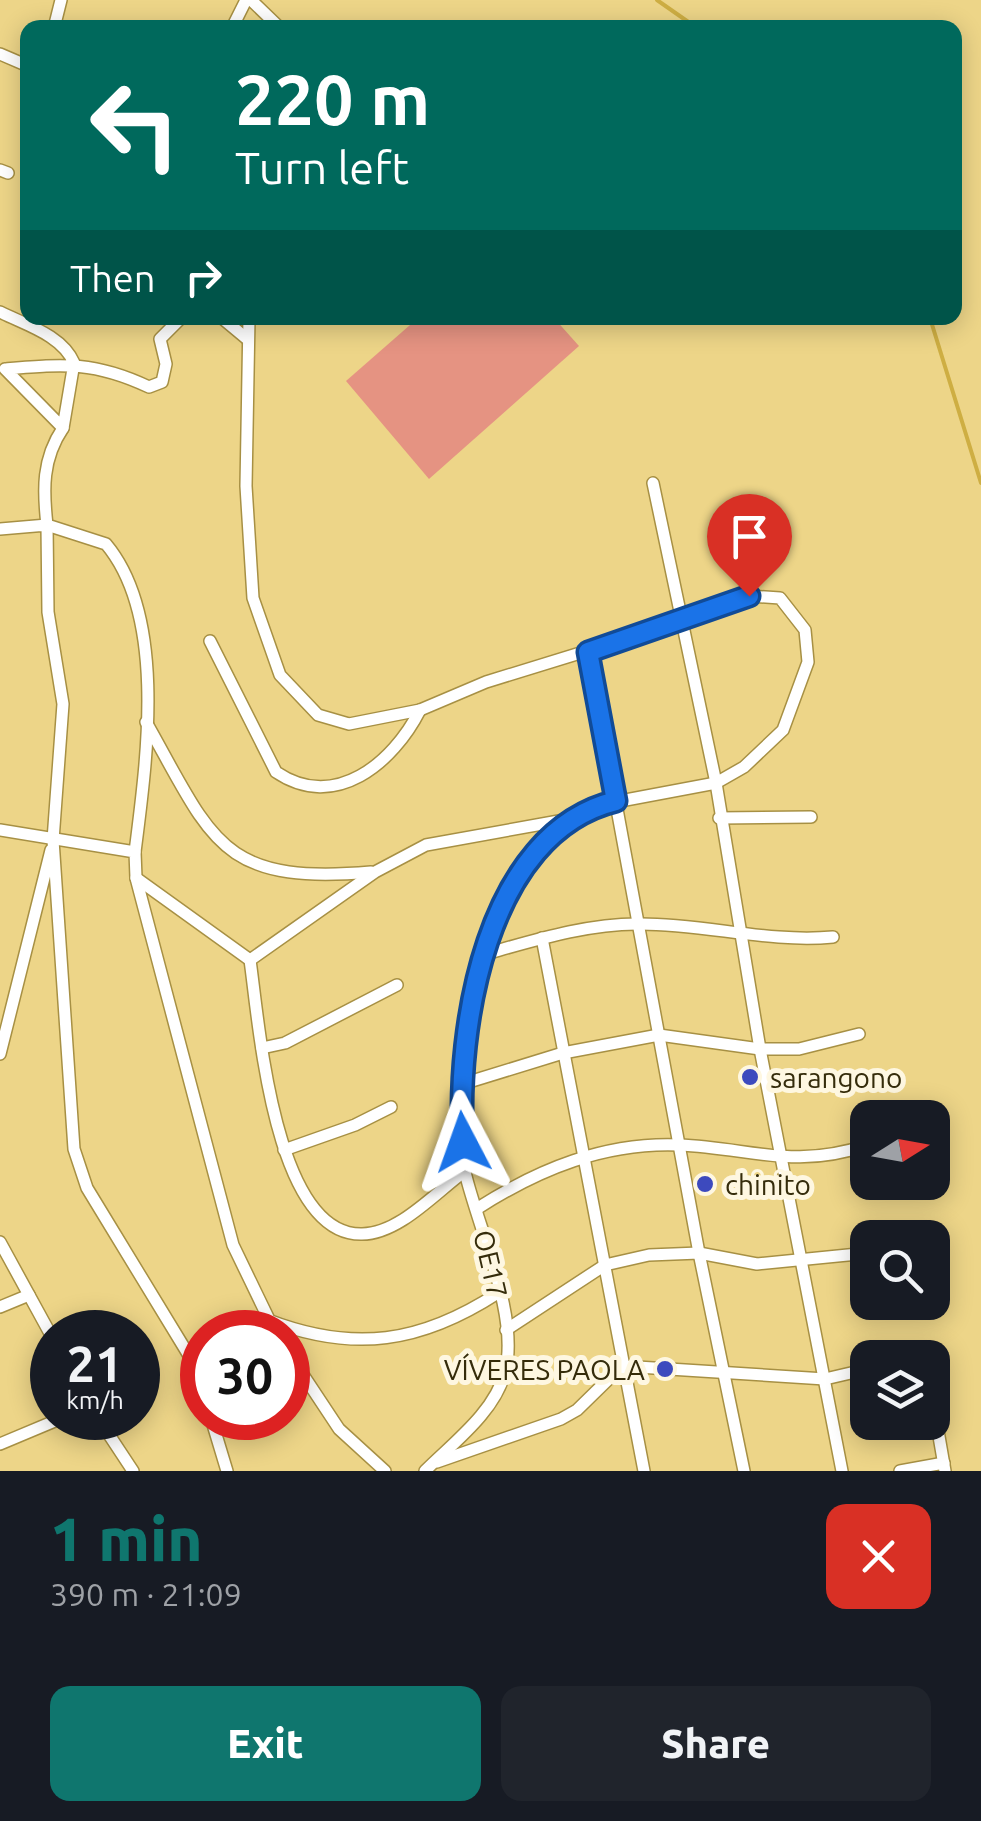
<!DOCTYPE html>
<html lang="en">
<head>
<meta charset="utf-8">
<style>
  body { margin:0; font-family:Ubuntu,sans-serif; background:#20242c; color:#f1f3f6; height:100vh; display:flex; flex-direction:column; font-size:38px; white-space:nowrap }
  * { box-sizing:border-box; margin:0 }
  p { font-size:32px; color:#9ea1a6 }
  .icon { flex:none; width:55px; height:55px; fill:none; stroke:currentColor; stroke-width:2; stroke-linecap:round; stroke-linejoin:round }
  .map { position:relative; height:1471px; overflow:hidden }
  .side { display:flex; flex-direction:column; background:#171b24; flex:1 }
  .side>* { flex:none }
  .banner { position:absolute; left:20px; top:20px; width:942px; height:305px; border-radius:20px; box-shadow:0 5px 25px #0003; background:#00695c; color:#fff; overflow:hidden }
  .needle { width:65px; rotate:79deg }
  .tools { position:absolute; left:850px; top:1100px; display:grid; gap:20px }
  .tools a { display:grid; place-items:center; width:100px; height:100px; border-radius:20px; background:#171b24; box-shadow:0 5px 25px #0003; font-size:50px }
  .speed { position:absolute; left:30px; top:1310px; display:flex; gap:20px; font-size:50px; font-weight:700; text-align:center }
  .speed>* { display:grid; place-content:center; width:130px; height:130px; border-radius:50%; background:#171b24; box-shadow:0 5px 25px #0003; line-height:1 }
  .speed small { font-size:25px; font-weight:400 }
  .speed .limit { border:15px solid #d22; background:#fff; color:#111 }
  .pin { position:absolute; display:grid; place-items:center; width:85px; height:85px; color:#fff; margin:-102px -42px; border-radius:50% 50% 50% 0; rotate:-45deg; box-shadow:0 0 10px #0007 }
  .pin .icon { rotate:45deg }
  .me { position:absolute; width:110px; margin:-55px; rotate:356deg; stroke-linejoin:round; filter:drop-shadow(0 0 8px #0008) }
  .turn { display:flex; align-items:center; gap:35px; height:210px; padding:0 50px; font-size:45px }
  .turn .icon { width:130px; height:130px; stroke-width:2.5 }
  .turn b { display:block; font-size:70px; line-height:85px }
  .then { display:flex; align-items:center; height:95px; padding:0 50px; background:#0003; gap:20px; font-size:38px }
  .round { display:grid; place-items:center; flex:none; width:105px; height:105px; border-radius:20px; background:#20242c }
  .summary { display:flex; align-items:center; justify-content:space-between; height:170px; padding:0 50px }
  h1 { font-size:60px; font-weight:800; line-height:75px; color:#0f766e }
  .cta { display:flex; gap:20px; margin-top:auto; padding:20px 50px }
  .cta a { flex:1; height:115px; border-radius:20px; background:#0f766e; color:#fff; font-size:40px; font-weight:800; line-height:115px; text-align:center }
  .cta a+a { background:#20242c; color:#f1f3f6 }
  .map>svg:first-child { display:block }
</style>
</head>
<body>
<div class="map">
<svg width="981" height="1471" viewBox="0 0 981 1471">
  <rect width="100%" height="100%" fill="#edd588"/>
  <!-- green -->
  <path fill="#e59382" d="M 418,318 L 554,318 L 579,346 L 429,479 L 346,381 Z"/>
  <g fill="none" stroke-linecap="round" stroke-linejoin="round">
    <!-- stream -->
    <g stroke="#ceae43" stroke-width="4">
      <path d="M 657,0 L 697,28"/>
      <path d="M 930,318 L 981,483"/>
    </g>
    <defs>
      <g id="street">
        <path d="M 251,0 L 280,28"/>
        <path d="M 54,28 L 61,0"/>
        <path d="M 232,28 L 246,0"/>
        <path d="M 0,54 L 28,66"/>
        <path d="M 0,170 L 8,173"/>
        <path d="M 0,312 C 26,325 62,335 74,363 L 63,428 L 5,369 C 64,364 94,361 149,387 L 162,382 L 166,364 L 160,339 L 181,318"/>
        <path d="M 222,318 L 246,338"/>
        <path d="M 249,318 L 246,486 L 253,598 L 280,675 L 318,715 L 349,724 L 420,710 L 486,682 L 684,621 L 749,596 L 780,598 L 805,630 L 808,662 L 783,730 L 744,767 L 716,783 L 599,805 L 570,819 L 426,845 L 375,872 L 250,960 C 259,1023 274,1236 362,1234 C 399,1234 436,1192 465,1171"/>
        <path d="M 63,428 C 42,459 43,490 47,525 L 106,544 C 168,618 146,764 135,852"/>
        <path d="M 653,483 L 716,783 L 760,1049 L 842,1471"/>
        <path d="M 0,529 L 47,525 L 48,612 L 63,704 L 53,840 L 74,1149 L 87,1188 L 196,1367 L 202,1388"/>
        <path d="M 210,641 L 276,772 C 335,812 393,763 420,710"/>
        <path d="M 588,652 L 699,1253 L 744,1471"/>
        <path d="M 146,722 C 213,841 220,885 371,872"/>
        <path d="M 719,818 L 811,817"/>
        <path d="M 0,830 L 135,852 L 136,878 L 233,1245 L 275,1332"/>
        <path d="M 136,878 L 250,960"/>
        <path d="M 542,938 L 644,1471"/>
        <path d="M 482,955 C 532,941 588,923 641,924 C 706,924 769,943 833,937"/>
        <path d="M 262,1048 L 285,1043 L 397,985"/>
        <path d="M 0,1054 L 51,850"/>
        <path d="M 459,1085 L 563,1053 L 659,1035 L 760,1049 L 799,1049 L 859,1034"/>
        <path d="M 284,1150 L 355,1125 L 391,1107"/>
        <path d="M 478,1208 C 539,1169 605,1142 679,1145 C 752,1148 793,1170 868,1145"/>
        <path d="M 0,1242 L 52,1337"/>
        <path d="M 0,1307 L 29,1295"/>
        <path d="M 268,1320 C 354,1353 421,1343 498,1293"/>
        <path d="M 506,1330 L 605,1265 L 649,1255 L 699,1253 L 757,1264 L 868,1253"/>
        <path d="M 288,1352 L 339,1429 L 385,1471"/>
        <path d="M 911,1358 L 914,1357"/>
        <path d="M 932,1396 L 945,1471"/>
        <path d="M 98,1418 L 133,1471"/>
        <path d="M 211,1418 L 227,1471"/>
        <path d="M 0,1444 L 62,1418"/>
        <path d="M 437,1462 L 561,1419 L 577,1410 L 622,1366 L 825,1379 L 868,1369"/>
        <path d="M 425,1471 C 453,1443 495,1412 505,1372 C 520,1317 478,1228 465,1172 C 440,1062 481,896 568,821"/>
        <path d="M 900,1471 L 944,1463"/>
      </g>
    </defs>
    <!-- street casing -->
    <use href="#street" stroke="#a79044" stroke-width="14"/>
    <!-- street -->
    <use href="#street" stroke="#fff" stroke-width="11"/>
  </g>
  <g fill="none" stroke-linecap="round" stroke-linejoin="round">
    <defs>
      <path id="route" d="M 463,1142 C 456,1030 485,833 616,801 L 588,652 L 749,596"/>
    </defs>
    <!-- route casing -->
    <use href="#route" stroke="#114b97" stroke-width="25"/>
    <!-- route -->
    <use href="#route" stroke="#1a73e8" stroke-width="18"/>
  </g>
  <!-- markers -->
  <g fill="#3d4abe" stroke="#fef7e1" stroke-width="4">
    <circle cx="750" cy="1077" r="10"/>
    <circle cx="705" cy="1184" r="10"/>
    <circle cx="665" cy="1369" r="10"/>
  </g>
  <g text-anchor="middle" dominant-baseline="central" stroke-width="10" stroke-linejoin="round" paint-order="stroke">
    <!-- poi labels -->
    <g font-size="28" fill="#352c0b" stroke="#fef7e1" text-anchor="start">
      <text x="770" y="1077">sarangono</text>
      <text x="725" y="1184">chinito</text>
      <text x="645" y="1369" text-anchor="end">VÍVERES PAOLA</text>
    </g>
    <!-- street labels -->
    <g font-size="28" fill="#352c0b" stroke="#fef7e1">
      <text transform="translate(491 1264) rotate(77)">OE17</text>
    </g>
  </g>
</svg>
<div class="tools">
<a><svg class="needle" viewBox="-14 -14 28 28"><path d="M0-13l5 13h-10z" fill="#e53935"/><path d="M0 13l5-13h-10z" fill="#9ea1a6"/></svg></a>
<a><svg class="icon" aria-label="search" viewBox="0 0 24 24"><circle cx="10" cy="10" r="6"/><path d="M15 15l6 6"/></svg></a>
<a><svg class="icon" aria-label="layers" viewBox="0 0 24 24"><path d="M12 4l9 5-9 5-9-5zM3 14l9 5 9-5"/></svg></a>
</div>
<div class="speed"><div>21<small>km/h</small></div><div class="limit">30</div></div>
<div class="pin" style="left:749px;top:596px;background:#d93025"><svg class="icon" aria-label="arrive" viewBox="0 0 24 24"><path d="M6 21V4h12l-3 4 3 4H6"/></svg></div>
<svg class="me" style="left:463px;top:1142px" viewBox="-20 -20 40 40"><path d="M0-17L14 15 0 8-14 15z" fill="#1a73e8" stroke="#fff" stroke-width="4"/></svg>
<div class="banner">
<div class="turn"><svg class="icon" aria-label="left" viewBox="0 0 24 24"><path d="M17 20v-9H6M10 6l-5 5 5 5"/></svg><div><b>220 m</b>Turn left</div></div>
<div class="then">Then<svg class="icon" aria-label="right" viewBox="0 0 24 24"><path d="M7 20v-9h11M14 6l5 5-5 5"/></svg></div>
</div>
</div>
<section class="side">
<div class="summary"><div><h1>1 min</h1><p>390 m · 21:09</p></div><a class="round" style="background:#d93025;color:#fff"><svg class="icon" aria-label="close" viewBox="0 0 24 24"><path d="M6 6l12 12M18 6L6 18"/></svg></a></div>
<div class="cta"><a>Exit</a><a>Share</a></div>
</section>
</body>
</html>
